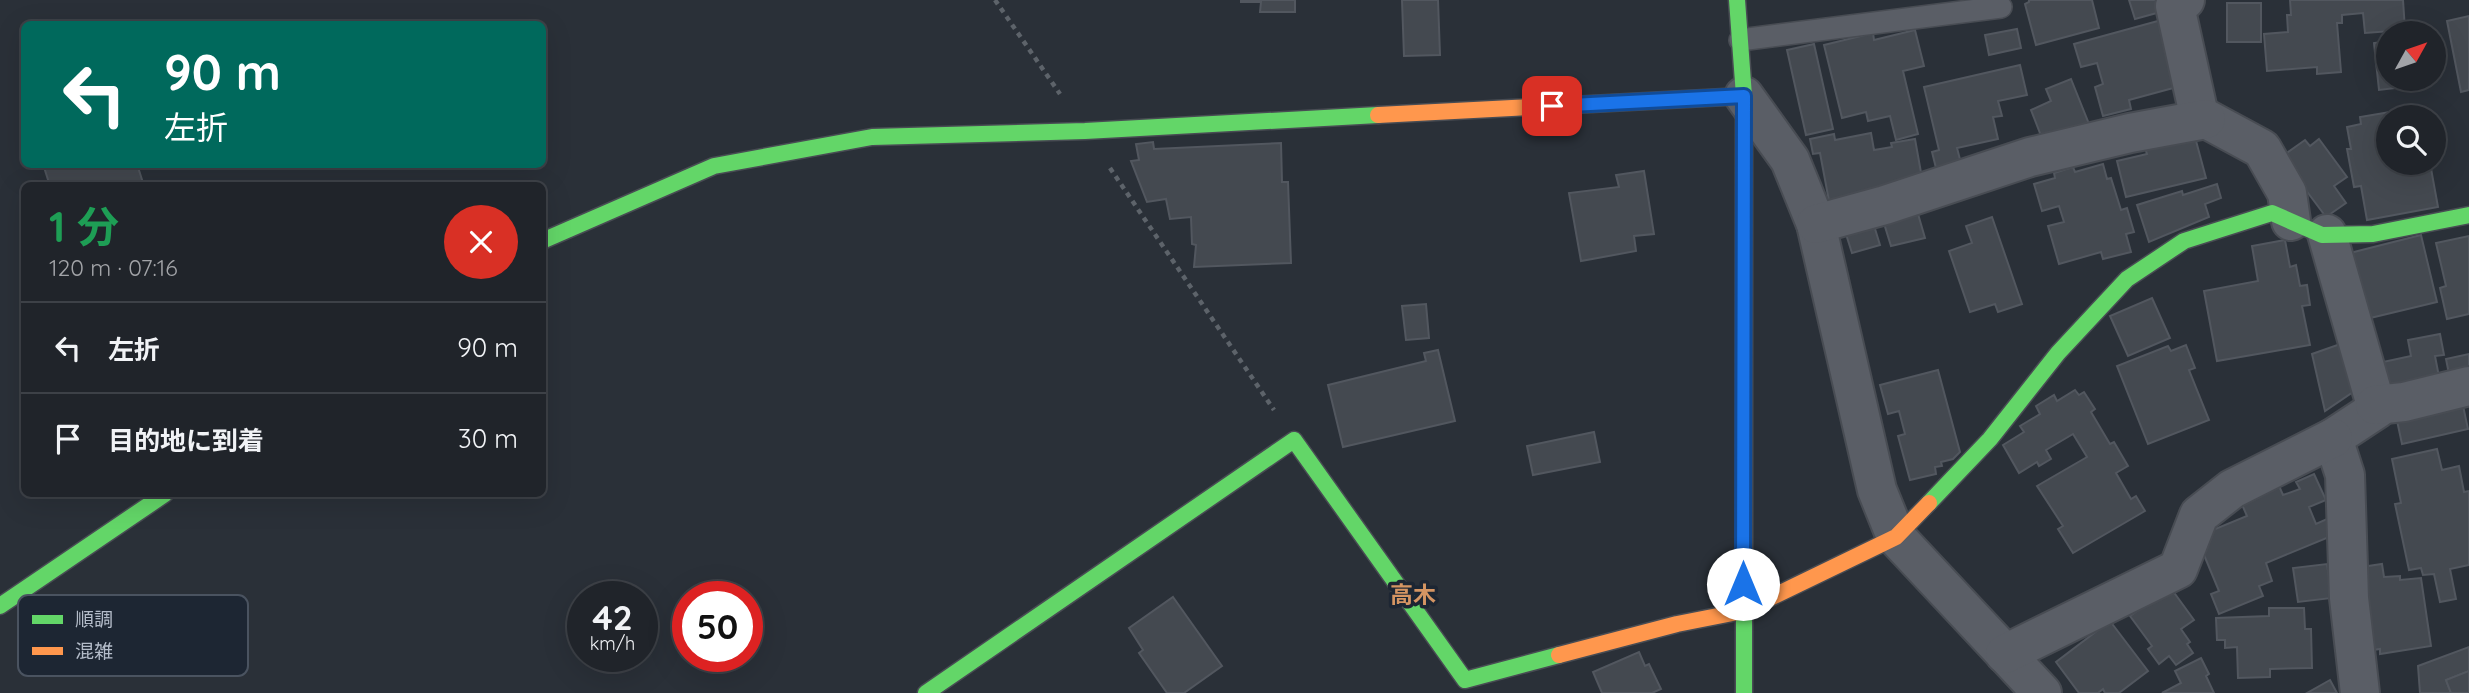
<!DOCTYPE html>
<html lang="ja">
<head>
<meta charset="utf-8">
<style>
  body { margin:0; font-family:Quicksand,"Noto Sans JP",sans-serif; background:#2d3036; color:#f1f3f6; height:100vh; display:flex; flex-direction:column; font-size:26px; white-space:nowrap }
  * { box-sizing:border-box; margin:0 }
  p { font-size:23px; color:#a2a4a8 }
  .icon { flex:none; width:38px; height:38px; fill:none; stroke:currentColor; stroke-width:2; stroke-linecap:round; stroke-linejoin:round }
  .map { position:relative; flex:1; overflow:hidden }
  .sheet { position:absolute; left:21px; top:182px; width:525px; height:315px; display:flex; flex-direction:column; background:#20242a; border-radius:10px; box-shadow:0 7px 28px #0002,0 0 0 2px #3d4147 }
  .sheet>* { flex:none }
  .guide { position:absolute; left:21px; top:21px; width:525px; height:147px; border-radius:10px; box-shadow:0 7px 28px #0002,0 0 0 2px #3d4147; background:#00695c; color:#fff; overflow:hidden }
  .needle { width:46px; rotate:50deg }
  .buttons { position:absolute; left:2376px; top:21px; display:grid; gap:14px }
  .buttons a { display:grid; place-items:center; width:70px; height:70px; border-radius:50%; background:#20242a; box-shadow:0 7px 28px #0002,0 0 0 2px #3d4147; font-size:35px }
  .speed { position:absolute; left:567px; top:581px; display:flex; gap:14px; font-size:35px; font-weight:700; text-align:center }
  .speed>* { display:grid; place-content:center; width:91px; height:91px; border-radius:50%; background:#20242a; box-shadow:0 7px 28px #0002,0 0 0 2px #3d4147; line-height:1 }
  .speed small { font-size:18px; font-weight:400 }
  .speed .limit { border:10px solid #d22; background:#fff; color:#111 }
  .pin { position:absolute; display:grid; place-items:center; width:60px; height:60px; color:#fff; margin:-30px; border-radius:14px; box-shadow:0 4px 10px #0006 }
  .me { position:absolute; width:77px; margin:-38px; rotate:0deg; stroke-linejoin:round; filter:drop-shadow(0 0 5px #0008) }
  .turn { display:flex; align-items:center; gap:24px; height:147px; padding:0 28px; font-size:32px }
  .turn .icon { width:91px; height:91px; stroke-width:2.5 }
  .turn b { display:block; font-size:49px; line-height:60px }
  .round { display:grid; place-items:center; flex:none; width:74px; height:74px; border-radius:37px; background:#2d3036 }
  .headline { display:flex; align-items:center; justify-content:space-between; height:119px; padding:0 28px }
  h1 { font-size:42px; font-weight:700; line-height:52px; color:#1e9e55 }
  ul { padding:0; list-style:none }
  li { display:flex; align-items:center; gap:21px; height:91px; padding:0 28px; border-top:2px solid #3d4147 }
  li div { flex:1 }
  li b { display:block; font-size:26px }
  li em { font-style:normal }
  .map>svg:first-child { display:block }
</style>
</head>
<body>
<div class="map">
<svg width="2469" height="693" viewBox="0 0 2469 693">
  <rect width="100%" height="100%" fill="#2a3038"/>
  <!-- building -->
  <g fill="#444950" stroke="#52575f" stroke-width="2">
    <path d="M 1241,0 L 1295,0 L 1295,12 L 1260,12 L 1261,2 L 1241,2 Z"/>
    <path d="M 1402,0 L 1438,0 L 1440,55 L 1404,56 Z"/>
    <path d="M 2029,0 L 2092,0 L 2099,28 L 2036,45 L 2025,4 L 2029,2 Z"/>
    <path d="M 2129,0 L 2161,0 L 2164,11 L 2135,19 Z"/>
    <path d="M 2290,0 L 2403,0 L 2405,30 L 2365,33 L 2363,13 L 2342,15 L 2342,23 L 2337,23 L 2341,72 L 2317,74 L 2317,67 L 2267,71 L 2264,34 L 2288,32 L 2287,15 L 2291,15 Z"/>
    <rect x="2227" y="3" width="34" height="39"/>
    <path d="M 2469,16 L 2469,90 L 2461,92 L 2447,21 Z"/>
    <path d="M 2165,19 L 2177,87 L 2129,100 L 2131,109 L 2103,116 L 2095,87 L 2103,84 L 2097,63 L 2081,67 L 2074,44 Z"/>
    <path d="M 2017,29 L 2021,48 L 1989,55 L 1985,35 Z"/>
    <path d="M 1915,30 L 1924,66 L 1903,71 L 1918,134 L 1896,140 L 1890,116 L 1868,121 L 1866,112 L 1842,118 L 1824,45 L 1873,33 L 1874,40 Z"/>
    <path d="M 2389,41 L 2389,79 L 2412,79 L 2412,86 L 2379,90 L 2374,43 Z"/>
    <path d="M 1814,44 L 1833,129 L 1806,135 L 1787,50 Z"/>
    <path d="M 2020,65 L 2027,95 L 1998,101 L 2002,116 L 1993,117 L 1998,139 L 1957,148 L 1962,167 L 1937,172 L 1932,152 L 1939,150 L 1924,87 Z"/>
    <path d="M 2071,79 L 2089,124 L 2043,141 L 2031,110 L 2051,101 L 2046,89 Z"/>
    <path d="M 2420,107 L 2422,117 L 2389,117 L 2389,163 L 2430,163 L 2438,207 L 2367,220 L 2361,186 L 2354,187 L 2347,149 L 2351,149 L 2347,127 L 2361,124 L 2360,117 Z"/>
    <path d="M 1871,133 L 1874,150 L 1892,147 L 1891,143 L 1915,139 L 1922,178 L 1829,201 L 1820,153 L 1813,154 L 1810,139 L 1834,134 L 1835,140 Z"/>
    <path d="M 2195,137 L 2206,178 L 2126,197 L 2117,161 L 2147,154 L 2144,145 Z"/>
    <path d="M 2319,139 L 2347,177 L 2334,186 L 2346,203 L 2326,217 L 2281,157 L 2305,140 L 2310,146 Z"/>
    <path d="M 1153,142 L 1154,149 L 1281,143 L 1282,182 L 1288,182 L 1291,263 L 1194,267 L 1196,245 L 1192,244 L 1191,217 L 1170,219 L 1166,199 L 1147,202 L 1131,161 L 1139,160 L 1136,144 Z"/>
    <path d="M 43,164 L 137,164 L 144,186 L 50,186 Z"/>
    <path d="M 2103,164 L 2107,179 L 2111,178 L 2121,210 L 2127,208 L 2134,232 L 2126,234 L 2131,252 L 2103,259 L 2101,252 L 2059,264 L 2048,226 L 2064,222 L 2059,206 L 2042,211 L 2034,184 L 2055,178 L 2054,173 L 2073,167 L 2075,172 Z"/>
    <path d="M 1644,171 L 1654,234 L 1634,236 L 1636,251 L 1581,261 L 1569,193 L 1619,187 L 1616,175 Z"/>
    <path d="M 2217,184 L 2221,198 L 2205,204 L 2209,217 L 2149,242 L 2137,205 L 2182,191 L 2183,195 Z"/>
    <path d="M 1916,207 L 1925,238 L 1891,246 L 1882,217 Z"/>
    <path d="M 1992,217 L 2022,304 L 1998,312 L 1995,304 L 1970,312 L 1949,251 L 1972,243 L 1966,226 Z"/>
    <path d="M 1872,219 L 1880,245 L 1852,253 L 1845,231 Z"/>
    <path d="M 2421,235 L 2437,302 L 2362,320 L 2346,254 Z"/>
    <path d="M 2469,236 L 2469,314 L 2447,319 L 2440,288 L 2446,286 L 2436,243 Z"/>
    <path d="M 2285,240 L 2290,267 L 2296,265 L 2300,286 L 2307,285 L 2310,305 L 2302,306 L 2310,345 L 2217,361 L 2204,291 L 2258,281 L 2252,246 Z"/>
    <path d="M 2152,298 L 2170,338 L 2128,356 L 2110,316 Z"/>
    <path d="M 1426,304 L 1429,338 L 1406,340 L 1402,306 Z"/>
    <path d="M 2440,334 L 2444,355 L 2435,356 L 2440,382 L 2388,388 L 2383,362 L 2411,356 L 2408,340 Z"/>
    <path d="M 2343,343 L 2353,392 L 2325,411 L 2312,354 Z"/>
    <path d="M 2186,345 L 2195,368 L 2189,370 L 2209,420 L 2148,444 L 2117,366 L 2168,346 L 2171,351 Z"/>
    <path d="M 1438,350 L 1455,421 L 1343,447 L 1328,385 L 1426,361 L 1424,353 Z"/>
    <path d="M 2469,354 L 2469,374 L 2450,379 L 2446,359 Z"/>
    <path d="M 1938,370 L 1960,452 L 1953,459 L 1941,462 L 1942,466 L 1935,467 L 1936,474 L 1910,480 L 1898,436 L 1905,434 L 1899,411 L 1888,414 L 1880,385 Z"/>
    <path d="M 2075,390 L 2079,395 L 2084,392 L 2095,409 L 2091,412 L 2110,444 L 2114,442 L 2128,466 L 2116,473 L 2131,499 L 2136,496 L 2145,511 L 2073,553 L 2058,529 L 2063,526 L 2037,486 L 2087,457 L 2073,434 L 2046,450 L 2051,459 L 2039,466 L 2037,462 L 2019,473 L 2003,445 L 2024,432 L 2020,426 L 2040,414 L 2036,406 L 2054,395 L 2057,401 Z"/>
    <path d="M 2462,401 L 2468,429 L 2402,444 L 2396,416 Z"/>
    <path d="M 1594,432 L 1600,462 L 1533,475 L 1527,446 Z"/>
    <path d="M 2437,449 L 2442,470 L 2459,466 L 2464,492 L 2469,491 L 2469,565 L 2450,569 L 2456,599 L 2440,602 L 2434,574 L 2423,575 L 2421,568 L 2409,570 L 2395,504 L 2401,503 L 2392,459 Z"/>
    <path d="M 2314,474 L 2326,500 L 2309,507 L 2316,524 L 2327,519 L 2334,535 L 2266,563 L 2272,581 L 2259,586 L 2263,596 L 2219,614 L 2211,594 L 2219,591 L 2199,543 L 2203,534 L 2247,516 L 2240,500 L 2276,479 L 2283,495 L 2300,489 L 2296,482 Z"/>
    <path d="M 2327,564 L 2332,598 L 2298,602 L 2293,568 Z"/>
    <path d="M 2382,564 L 2384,577 L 2400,576 L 2400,580 L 2421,578 L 2431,646 L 2380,654 L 2380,649 L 2373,650 L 2361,567 Z"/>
    <path d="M 2170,587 L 2194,620 L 2181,629 L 2190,642 L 2187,644 L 2193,653 L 2176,665 L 2169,656 L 2159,664 L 2148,649 L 2152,646 L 2130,616 Z"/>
    <path d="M 1173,597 L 1222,666 L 1184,693 L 1167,693 L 1139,653 L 1143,650 L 1129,628 Z"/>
    <path d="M 2269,608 L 2304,608 L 2305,629 L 2311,629 L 2312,668 L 2270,669 L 2270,677 L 2238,678 L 2237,647 L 2225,648 L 2225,640 L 2217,640 L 2216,618 L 2269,616 Z"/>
    <path d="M 2110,621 L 2148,671 L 2119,693 L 2105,693 L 2103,689 L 2098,693 L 2079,693 L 2056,662 Z"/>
    <path d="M 2469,647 L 2469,671 L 2446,680 L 2451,693 L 2420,693 L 2418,666 Z"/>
    <path d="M 1639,652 L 1645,666 L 1649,664 L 1661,689 L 1652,693 L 1602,693 L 1593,672 Z"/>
    <path d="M 2201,658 L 2209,674 L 2206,676 L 2214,693 L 2162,693 L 2181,683 L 2175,671 Z"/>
    <path d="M 2469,671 L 2469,693 L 2451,693 L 2446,680 Z"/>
    <path d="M 2330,680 L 2337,693 L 2307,693 Z"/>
  </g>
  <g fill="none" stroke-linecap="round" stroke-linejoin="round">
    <defs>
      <path id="lane" d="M 1740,40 L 2001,7"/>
      <g id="street">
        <path d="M 2185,0 L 2175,6 L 2199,115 L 2262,149 L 2287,193 L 2291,221"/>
        <path d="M 1744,96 L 1790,160 L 1816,224 L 1877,490 L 1896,537 L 2042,693"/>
        <path d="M 1816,224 L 1885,205 L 2030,157 L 2130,133 L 2206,119"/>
        <path d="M 2327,234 L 2377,409 L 2333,438 L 2345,475 L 2349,598 L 2360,693"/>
        <path d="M 2375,405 L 2404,402 L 2469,386"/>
        <path d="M 2005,654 L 2178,569 L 2199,515 L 2232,489 L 2333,438"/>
      </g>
      <g id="fast">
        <path d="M 1737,0 L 1744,96 L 1744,693"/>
        <path d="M 542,241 L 714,166 L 872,137 L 1085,131 L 1378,115"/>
        <path d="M 1929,503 L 1990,439 L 2058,353 L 2127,279 L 2184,241 L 2272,213 L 2322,235 L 2373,234 L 2469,215"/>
        <path d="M 0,606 L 165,494"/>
        <path d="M 926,693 L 1294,440 L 1465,680 L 1559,655"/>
      </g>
      <g id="slow">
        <path d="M 1378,115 L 1744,96"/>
        <path d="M 1559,655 L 1677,624 L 1743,611 L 1896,537 L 1929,503"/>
      </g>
    </defs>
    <!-- lane casing -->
    <use href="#lane" stroke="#484c53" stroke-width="24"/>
    <!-- street casing -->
    <use href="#street" stroke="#484c53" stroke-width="42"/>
    <!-- fast casing -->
    <use href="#fast" stroke="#484c53" stroke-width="19"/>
    <!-- slow casing -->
    <use href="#slow" stroke="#484c53" stroke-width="19"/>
    <!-- path -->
    <g stroke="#5d636a" stroke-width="4.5" stroke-dasharray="5 5" stroke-linecap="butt">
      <path d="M 995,0 L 1060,94"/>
      <path d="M 1110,168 L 1274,410"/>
    </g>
    <!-- lane -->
    <use href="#lane" stroke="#5a5e66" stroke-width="21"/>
    <!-- street -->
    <use href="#street" stroke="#5a5e66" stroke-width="38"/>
    <!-- fast -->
    <use href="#fast" stroke="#63d668" stroke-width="16"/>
    <!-- slow -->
    <use href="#slow" stroke="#ff974d" stroke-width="16"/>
  </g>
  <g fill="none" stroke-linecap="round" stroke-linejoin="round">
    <defs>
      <path id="route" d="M 1552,106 L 1744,96 L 1743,584"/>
    </defs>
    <!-- route casing -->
    <use href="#route" stroke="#114b97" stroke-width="18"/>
    <!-- route -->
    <use href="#route" stroke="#1a73e8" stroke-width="12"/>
  </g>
  <g text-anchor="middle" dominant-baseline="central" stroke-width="7" stroke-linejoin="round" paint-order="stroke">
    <!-- neighbourhood labels -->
    <g font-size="23" font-weight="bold" fill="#d59563" stroke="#1d2633">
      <text x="1413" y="594">高木</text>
    </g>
  </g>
  <!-- legend -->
  <rect x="18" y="595" width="230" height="81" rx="10" fill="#1d2633" stroke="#4a5360" stroke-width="2"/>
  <rect x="32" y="615" width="31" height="9" fill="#63d668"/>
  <rect x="32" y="647" width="31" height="8" fill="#ff974d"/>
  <g font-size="19" fill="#b4bcc9">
    <text x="75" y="626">順調</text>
    <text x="75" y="658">混雑</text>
  </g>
</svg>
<div class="buttons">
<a><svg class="needle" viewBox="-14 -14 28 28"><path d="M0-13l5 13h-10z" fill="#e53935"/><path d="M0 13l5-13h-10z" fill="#a2a4a8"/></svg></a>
<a><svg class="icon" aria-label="search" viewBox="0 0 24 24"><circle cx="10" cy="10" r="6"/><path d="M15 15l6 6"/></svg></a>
</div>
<div class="speed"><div>42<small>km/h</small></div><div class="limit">50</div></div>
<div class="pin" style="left:1552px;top:106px;background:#d93025"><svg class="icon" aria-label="arrive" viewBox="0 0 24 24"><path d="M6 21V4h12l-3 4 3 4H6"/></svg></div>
<svg class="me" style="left:1743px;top:584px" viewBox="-20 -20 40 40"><circle r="19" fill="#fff"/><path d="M0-13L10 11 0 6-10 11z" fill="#1a73e8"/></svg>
<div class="guide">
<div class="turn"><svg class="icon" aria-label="left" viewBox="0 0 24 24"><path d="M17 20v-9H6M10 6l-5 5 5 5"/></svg><div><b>90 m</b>左折</div></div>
</div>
<section class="sheet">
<div class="headline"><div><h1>1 分</h1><p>120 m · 07:16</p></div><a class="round" style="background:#d93025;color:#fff"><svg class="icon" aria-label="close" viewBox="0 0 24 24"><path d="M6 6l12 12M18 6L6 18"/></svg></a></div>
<ul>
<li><svg class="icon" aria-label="left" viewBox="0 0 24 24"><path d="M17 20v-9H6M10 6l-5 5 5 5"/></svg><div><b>左折</b></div><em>90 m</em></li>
<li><svg class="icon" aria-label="arrive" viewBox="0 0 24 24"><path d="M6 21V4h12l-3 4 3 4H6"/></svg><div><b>目的地に到着</b></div><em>30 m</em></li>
</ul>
</section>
</div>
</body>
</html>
